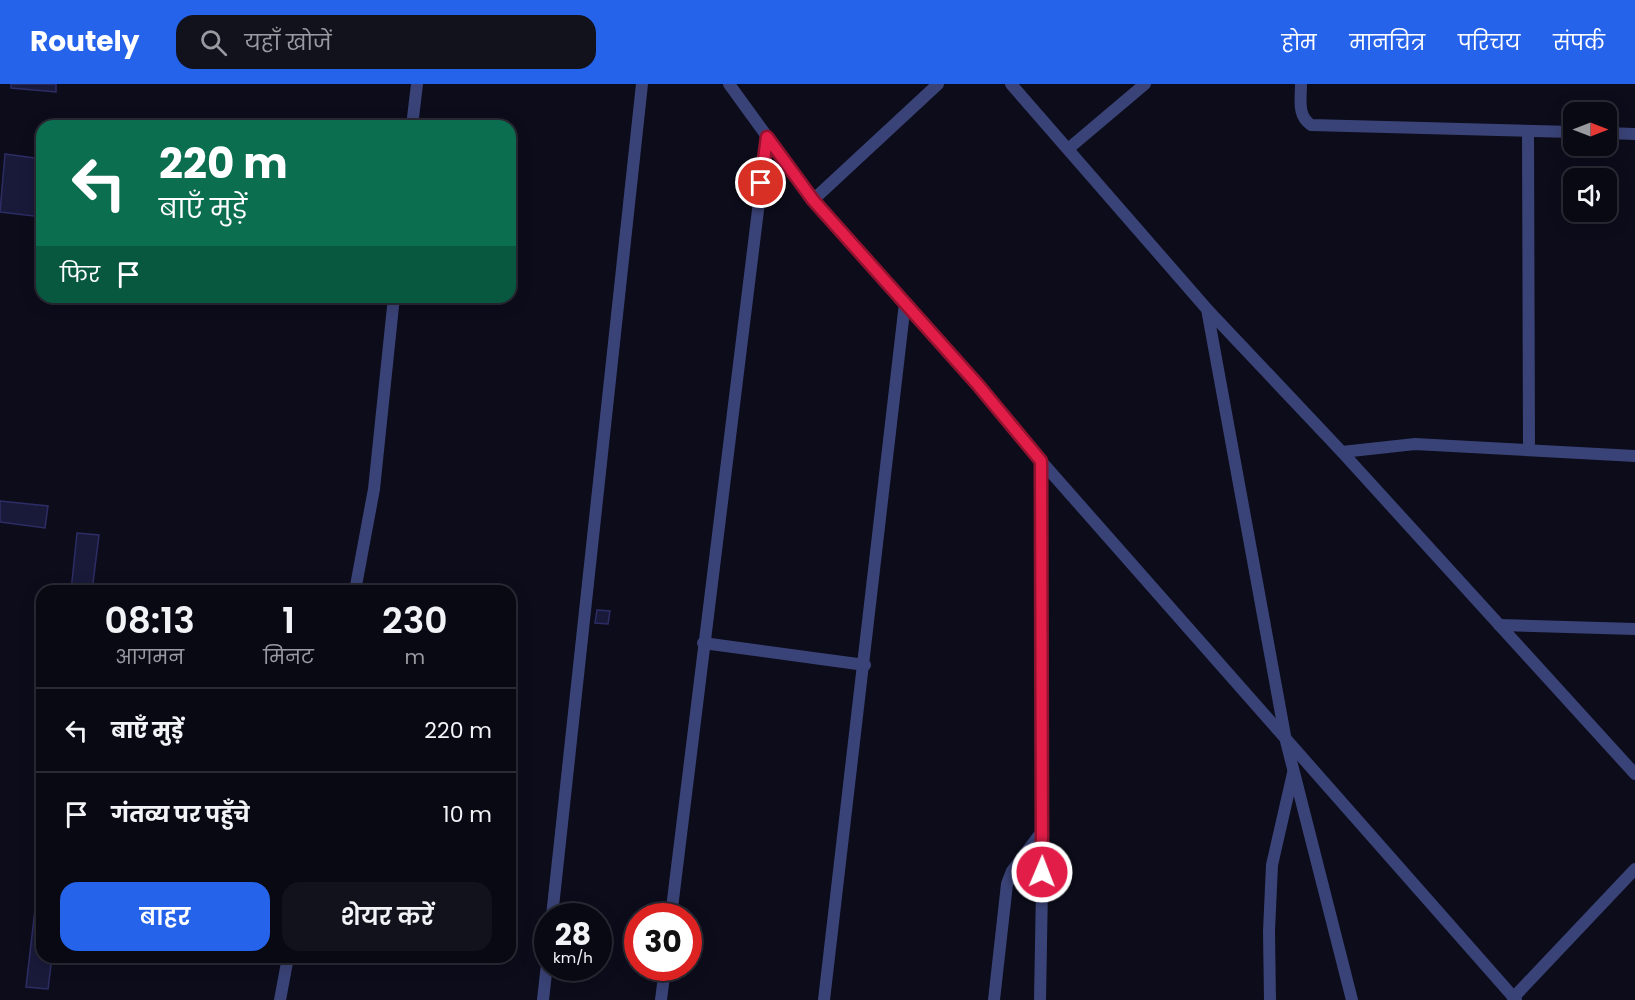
<!DOCTYPE html>
<html lang="hi">
<head>
<meta charset="utf-8">
<style>
  body { margin:0; font-family:Poppins,"Noto Sans Devanagari",sans-serif; background:#12121d; color:#f1f3f6; height:100vh; display:flex; flex-direction:column; font-size:22px; white-space:nowrap }
  * { box-sizing:border-box; margin:0 }
  p { font-size:20px; color:#999aa0 }
  .icon { flex:none; width:33px; height:33px; fill:none; stroke:currentColor; stroke-width:2; stroke-linecap:round; stroke-linejoin:round }
  .map { position:relative; flex:1; overflow:hidden }
  .details { position:absolute; left:36px; top:501px; width:480px; height:378px; display:flex; flex-direction:column; background:#090914; border-radius:18px; box-shadow:0 3px 15px #0003,0 0 0 2px #292a34 }
  .details>* { flex:none }
  .hud { position:absolute; left:36px; top:36px; width:480px; height:183px; border-radius:18px; box-shadow:0 3px 15px #0003,0 0 0 2px #292a34; background:#0b6e4f; color:#fff; overflow:hidden }
  .needle { width:39px; rotate:90deg }
  .controls { position:absolute; left:1563px; top:18px; display:grid; gap:12px }
  .controls a { display:grid; place-items:center; width:54px; height:54px; border-radius:12px; background:#090914; box-shadow:0 3px 15px #0003,0 0 0 2px #292a34; font-size:30px }
  .speed { position:absolute; left:534px; top:819px; display:flex; gap:12px; font-size:30px; font-weight:700; text-align:center }
  .speed>* { display:grid; place-content:center; width:78px; height:78px; border-radius:50%; background:#090914; box-shadow:0 3px 15px #0003,0 0 0 2px #292a34; line-height:1 }
  .speed small { font-size:15px; font-weight:400 }
  .speed .limit { border:9px solid #d22; background:#fff; color:#111 }
  .pin { position:absolute; display:grid; place-items:center; width:51px; height:51px; color:#fff; margin:-26px; border:3px solid #fff; border-radius:50%; box-shadow:0 2px 6px #0007 }
  .me { position:absolute; width:66px; margin:-33px; rotate:1deg; stroke-linejoin:round; filter:drop-shadow(0 0 4px #0008) }
  .turn { display:flex; align-items:center; gap:21px; height:126px; padding:0 24px; font-size:27px }
  .turn .icon { width:78px; height:78px; stroke-width:2.5 }
  .turn b { display:block; font-size:42px; line-height:51px }
  .then { display:flex; align-items:center; height:57px; padding:0 24px; background:#0003; gap:12px; font-size:22px }
  .eta { display:flex; justify-content:space-evenly; align-items:center; height:102px; text-align:center }
  .eta b { font-size:36px; font-weight:600; line-height:42px }
  .action { display:flex; gap:12px; margin-top:auto; padding:12px 24px }
  .action a { flex:1; height:69px; border-radius:18px; background:#2563eb; color:#fff; font-size:24px; font-weight:600; line-height:69px; text-align:center }
  .action a+a { background:#12121d; color:#f1f3f6 }
  ul { padding:0; list-style:none }
  li { display:flex; align-items:center; gap:18px; height:84px; padding:0 24px; border-top:2px solid #292a34 }
  li div { flex:1 }
  li b { display:block; font-size:22px }
  li em { font-style:normal }
  header { display:flex; align-items:center; gap:36px; box-sizing:border-box; height:84px; padding:0 30px; background:#2563eb; color:#fff }
  header strong { font-size:28px }
  nav { display:flex; gap:33px; margin-inline-start:auto; font-size:21px }
  .search { width:420px; height:54px; background:#12121d; display:flex; align-items:center; gap:15px; box-sizing:border-box; padding:0 21px; border-radius:18px; color:#999aa0; font-size:22px }
  .map>svg:first-child { display:block }
</style>
</head>
<body>
<header>
<strong>Routely</strong>
<div class="search"><svg class="icon" aria-label="search" viewBox="0 0 24 24"><circle cx="10" cy="10" r="6"/><path d="M15 15l6 6"/></svg>यहाँ खोजें</div>
<nav><a>होम</a><a>मानचित्र</a><a>परिचय</a><a>संपर्क</a></nav>
</header>
<div class="map">
<svg width="1635" height="916" viewBox="0 0 1635 916">
  <rect width="100%" height="100%" fill="#0c0c1b"/>
  <!-- building -->
  <g fill="#19193a" stroke="#2d2d65" stroke-width="1.5">
    <path d="M 11,0 L 56,0 L 56,8 L 11,4 Z"/>
    <path d="M 5,70 L 42,75 L 42,133 L 0,128 Z"/>
    <path d="M 0,417 L 48,422 L 45,444 L 0,438 Z"/>
    <path d="M 77,449 L 99,451 L 92,507 L 71,507 Z"/>
    <path d="M 597,526 L 610,527 L 608,540 L 595,539 Z"/>
    <path d="M 42,765 L 42,873 L 52,873 L 48,905 L 26,903 Z"/>
  </g>
  <g fill="none" stroke-linecap="round" stroke-linejoin="round">
    <!-- service -->
    <g stroke="#3a4377" stroke-width="12">
      <path d="M 412,42 L 417,0"/>
      <path d="M 355,507 L 374,405 L 394,213"/>
      <path d="M 552,832 L 642,0"/>
      <path d="M 280,916 L 288,873"/>
      <path d="M 543,916 L 548,871"/>
    </g>
    <!-- minor -->
    <g stroke="#3a4377" stroke-width="12">
      <path d="M 729,0 L 813,116 L 978,301 L 1041,377 L 1516,916"/>
      <path d="M 1011,0 L 1206,224 L 1342,368 L 1635,690"/>
      <path d="M 1301,0 C 1301,15 1297,32 1311,41 L 1574,48"/>
      <path d="M 1528,47 L 1529,366"/>
      <path d="M 1606,49 L 1635,50"/>
      <path d="M 1068,65 L 1145,0"/>
      <path d="M 813,116 L 938,0"/>
      <path d="M 1207,225 L 1286,657 L 1352,916"/>
      <path d="M 1342,368 L 1415,360 L 1635,372"/>
      <path d="M 1499,541 L 1635,545"/>
      <path d="M 703,559 L 865,581"/>
      <path d="M 671,832 L 767,53"/>
      <path d="M 1513,914 L 1635,785"/>
      <path d="M 661,916 L 665,884"/>
      <path d="M 824,916 L 905,219"/>
      <path d="M 994,916 L 1007,800 L 1012,787 L 1043,746"/>
      <path d="M 1040,916 L 1043,746 L 1041,377"/>
      <path d="M 1270,916 L 1269,847 L 1272,781 L 1293,689"/>
    </g>
  </g>
  <g fill="none" stroke-linecap="round" stroke-linejoin="round">
    <defs>
      <path id="route" d="M 761,99 L 767,53 L 813,116 L 978,301 L 1041,377 L 1042,788"/>
    </defs>
    <!-- route casing -->
    <use href="#route" stroke="#92132f" stroke-width="15"/>
    <!-- route -->
    <use href="#route" stroke="#e11d48" stroke-width="10"/>
  </g>
</svg>
<div class="controls">
<a><svg class="needle" viewBox="-14 -14 28 28"><path d="M0-13l5 13h-10z" fill="#e53935"/><path d="M0 13l5-13h-10z" fill="#999aa0"/></svg></a>
<a><svg class="icon" aria-label="sound" viewBox="0 0 24 24"><path d="M4 9h4l5-4v14l-5-4H4zM17 9q2 3 0 6"/></svg></a>
</div>
<div class="speed"><div>28<small>km/h</small></div><div class="limit">30</div></div>
<div class="pin" style="left:761px;top:99px;background:#d93025"><svg class="icon" aria-label="arrive" viewBox="0 0 24 24"><path d="M6 21V4h12l-3 4 3 4H6"/></svg></div>
<svg class="me" style="left:1042px;top:788px" viewBox="-20 -20 40 40"><circle r="17" fill="#e11d48" stroke="#fff" stroke-width="3"/><path d="M0-11L8 9 0 5-8 9z" fill="#fff"/></svg>
<div class="hud">
<div class="turn"><svg class="icon" aria-label="left" viewBox="0 0 24 24"><path d="M17 20v-9H6M10 6l-5 5 5 5"/></svg><div><b>220 m</b>बाएँ मुड़ें</div></div>
<div class="then">फिर<svg class="icon" aria-label="arrive" viewBox="0 0 24 24"><path d="M6 21V4h12l-3 4 3 4H6"/></svg></div>
</div>
<section class="details">
<div class="eta">
<div><b>08:13</b><p>आगमन</p></div>
<div><b>1</b><p>मिनट</p></div>
<div><b>230</b><p>m</p></div>
</div>
<ul>
<li><svg class="icon" aria-label="left" viewBox="0 0 24 24"><path d="M17 20v-9H6M10 6l-5 5 5 5"/></svg><div><b>बाएँ मुड़ें</b></div><em>220 m</em></li>
<li><svg class="icon" aria-label="arrive" viewBox="0 0 24 24"><path d="M6 21V4h12l-3 4 3 4H6"/></svg><div><b>गंतव्य पर पहुँचे</b></div><em>10 m</em></li>
</ul>
<div class="action"><a>बाहर</a><a>शेयर करें</a></div>
</section>
</div>
</body>
</html>
